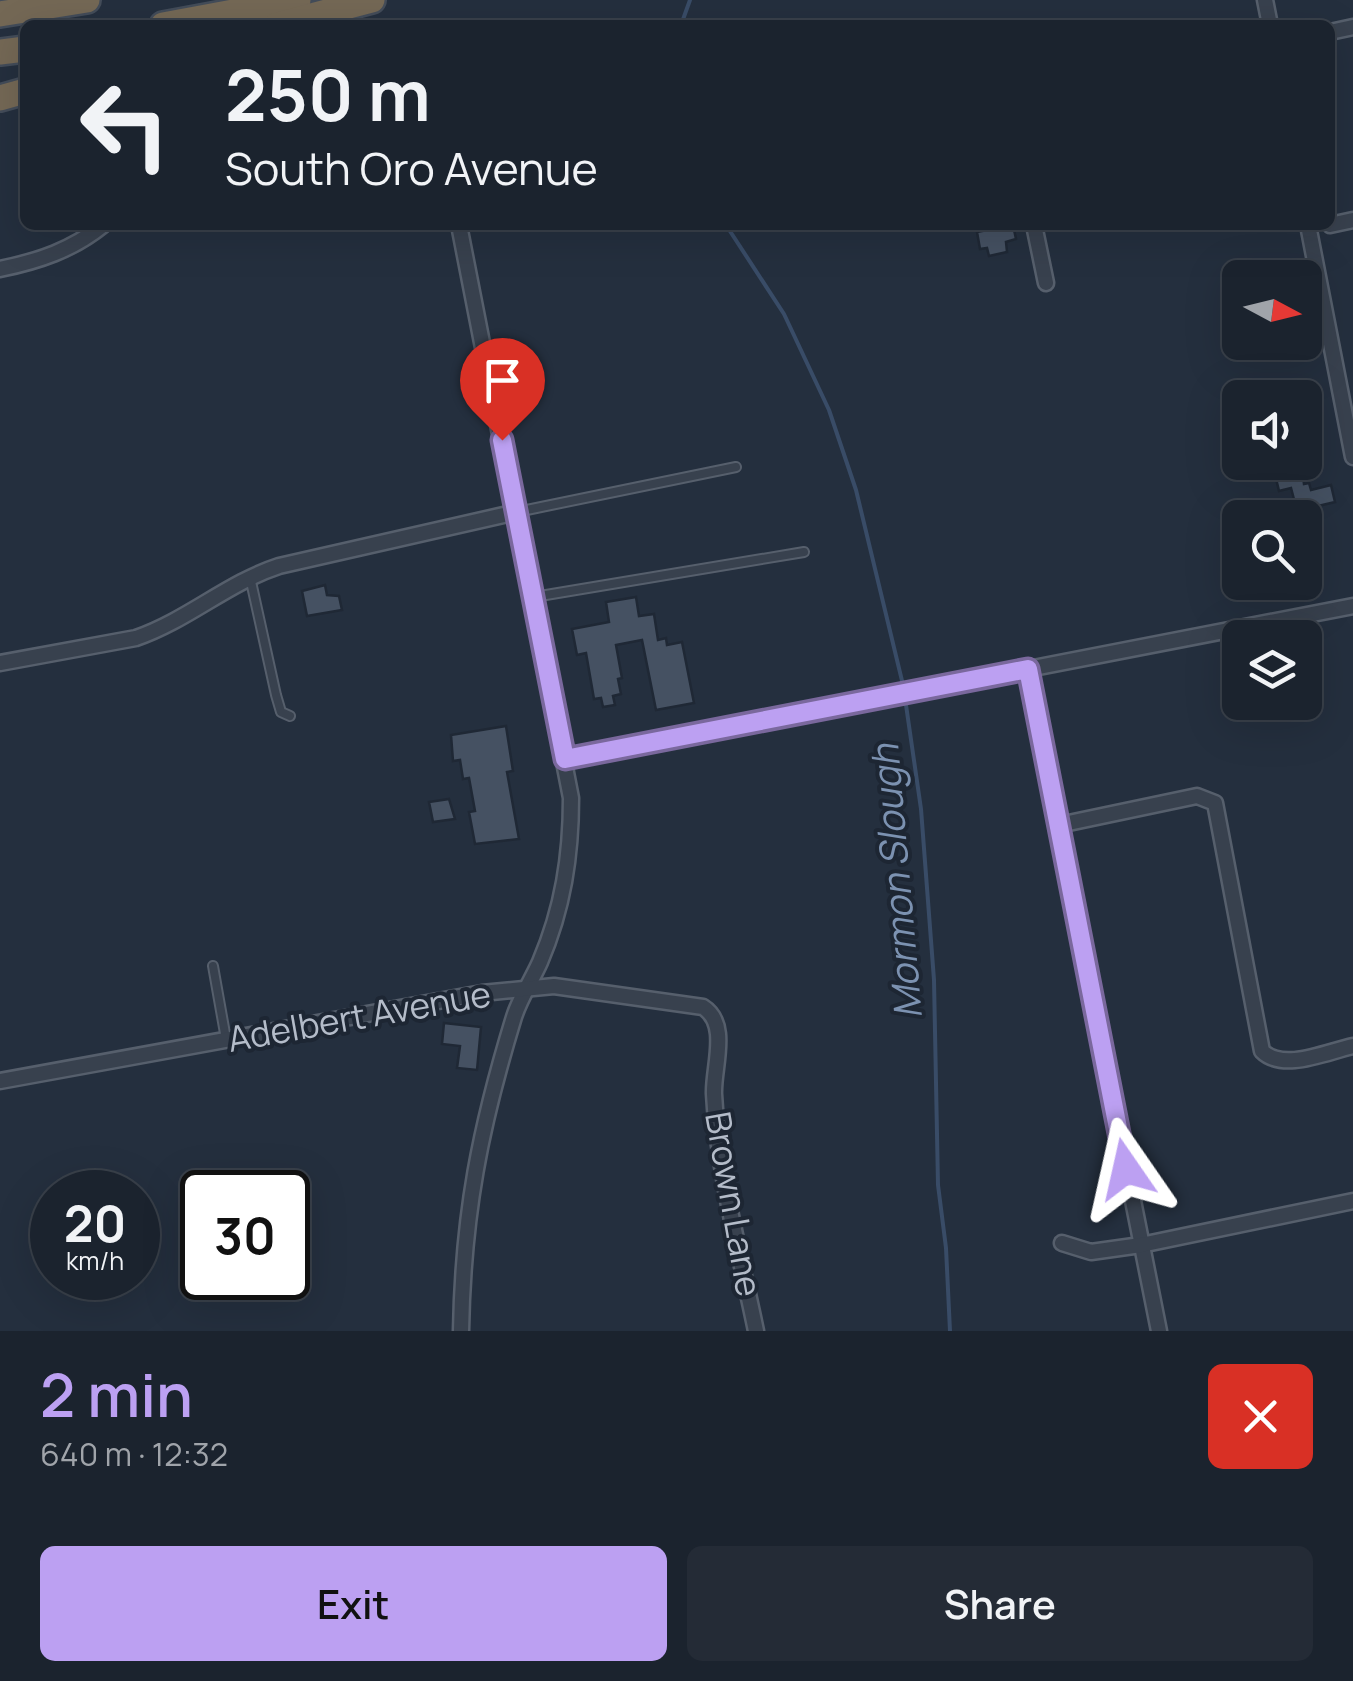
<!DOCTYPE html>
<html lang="en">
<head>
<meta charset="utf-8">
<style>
  body { margin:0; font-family:Manrope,sans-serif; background:#242b36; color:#f1f3f6; height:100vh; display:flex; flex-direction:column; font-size:38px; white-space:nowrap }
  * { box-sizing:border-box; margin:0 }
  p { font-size:32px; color:#a0a4aa }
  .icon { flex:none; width:55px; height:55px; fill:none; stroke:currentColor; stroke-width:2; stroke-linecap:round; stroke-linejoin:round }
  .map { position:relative; height:1331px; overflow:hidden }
  .sheet { display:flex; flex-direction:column; background:#1b232e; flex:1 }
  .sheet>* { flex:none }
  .hud { position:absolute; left:20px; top:20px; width:1315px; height:210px; border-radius:15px; box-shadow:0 10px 40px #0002,0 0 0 2px #39404a; background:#1b232e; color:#f1f3f6; overflow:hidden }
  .needle { width:65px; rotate:97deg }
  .fabs { position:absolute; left:1222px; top:260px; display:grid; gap:20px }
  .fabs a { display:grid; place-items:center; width:100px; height:100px; border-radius:15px; background:#1b232e; box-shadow:0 10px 40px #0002,0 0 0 2px #39404a; font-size:50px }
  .speed { position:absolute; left:30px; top:1170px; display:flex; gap:20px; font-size:50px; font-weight:700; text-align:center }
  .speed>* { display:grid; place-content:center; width:130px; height:130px; border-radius:50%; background:#1b232e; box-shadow:0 10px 40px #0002,0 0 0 2px #39404a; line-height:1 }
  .speed small { font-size:25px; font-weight:400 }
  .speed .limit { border:5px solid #111; border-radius:15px; background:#fff; color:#111 }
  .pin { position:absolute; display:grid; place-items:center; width:85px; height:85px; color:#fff; margin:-102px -42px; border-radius:50% 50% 50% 0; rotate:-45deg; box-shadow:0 0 10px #0007 }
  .pin .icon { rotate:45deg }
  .me { position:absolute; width:110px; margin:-55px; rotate:349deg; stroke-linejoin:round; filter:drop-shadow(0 0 8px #0008) }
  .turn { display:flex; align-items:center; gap:35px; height:210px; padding:0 40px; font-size:45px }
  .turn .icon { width:130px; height:130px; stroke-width:2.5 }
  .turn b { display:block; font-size:70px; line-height:85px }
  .round { display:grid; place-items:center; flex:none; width:105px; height:105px; border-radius:15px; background:#242b36 }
  .head { display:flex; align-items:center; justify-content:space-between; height:170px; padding:0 40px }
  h1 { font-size:60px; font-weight:600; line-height:75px; color:#bca0f2 }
  .cta { display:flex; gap:20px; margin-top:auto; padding:20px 40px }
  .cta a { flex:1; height:115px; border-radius:15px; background:#bca0f2; color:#111; font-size:40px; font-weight:600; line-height:115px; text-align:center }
  .cta a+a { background:#242b36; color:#f1f3f6 }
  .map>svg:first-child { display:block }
</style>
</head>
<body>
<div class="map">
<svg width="1353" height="1331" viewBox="0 0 1353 1331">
  <rect width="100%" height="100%" fill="#242f3e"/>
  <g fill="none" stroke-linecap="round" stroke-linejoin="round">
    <!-- stream -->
    <g stroke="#394c67" stroke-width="4">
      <path d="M 681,25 L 690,0"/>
      <path d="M 726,225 L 784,314 L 829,410 L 856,490 L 904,689"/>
      <path d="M 905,698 L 921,809 L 934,980 L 938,1185 L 946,1248 L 950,1331"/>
    </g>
  </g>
  <!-- building -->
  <g fill="#455162" stroke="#1f2835" stroke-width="2.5">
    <path d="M 1013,225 L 1016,239 L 1006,242 L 1007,252 L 989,256 L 987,248 L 980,249 L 977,232 Z"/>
    <path d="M 1272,462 L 1286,462 L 1290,479 L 1303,476 L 1304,484 L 1309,483 L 1311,490 L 1331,485 L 1335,502 L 1297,511 L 1291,488 L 1279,491 Z"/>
    <path d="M 325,585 L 327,595 L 339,596 L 342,610 L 307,616 L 302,591 Z"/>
    <path d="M 636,597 L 639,616 L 654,614 L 658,640 L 666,638 L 667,645 L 682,642 L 694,703 L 656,710 L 642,640 L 616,645 L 622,678 L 618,679 L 621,694 L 613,696 L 615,705 L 603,707 L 601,698 L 594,699 L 586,653 L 577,655 L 572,629 L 609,622 L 606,602 Z"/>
    <path d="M 506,726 L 513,771 L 507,772 L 519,839 L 475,844 L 469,812 L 475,811 L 469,778 L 463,779 L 460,760 L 453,761 L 451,735 Z"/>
    <path d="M 449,799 L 455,819 L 433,822 L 429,802 Z"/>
    <path d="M 444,1023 L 481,1027 L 477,1070 L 457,1068 L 460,1046 L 442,1044 Z"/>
  </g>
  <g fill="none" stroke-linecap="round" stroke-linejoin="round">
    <defs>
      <g id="service">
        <path d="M 517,512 L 736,467"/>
        <path d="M 250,577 L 276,695 L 281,712 L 290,716"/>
        <path d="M 534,597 L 804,552"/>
        <path d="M 213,966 L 226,1039"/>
      </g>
      <g id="minor">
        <path d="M 1265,0 L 1270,25"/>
        <path d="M 1330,32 L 1353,27"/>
        <path d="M 459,225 L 571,798 C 571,856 563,908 540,962 C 532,980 520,998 514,1017 C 480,1128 463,1214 461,1331"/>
        <path d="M 1034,225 L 1046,283"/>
        <path d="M 1308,225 L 1353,457"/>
        <path d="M 1330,225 L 1353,220"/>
        <path d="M 0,269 C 39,261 72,250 103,225"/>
        <path d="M 0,663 L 136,638 C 188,620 227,583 279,566 L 517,512"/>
        <path d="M 1027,669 L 1159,1331"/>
        <path d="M 565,759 L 1353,606"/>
        <path d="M 1059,825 L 1197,796 L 1215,803 L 1262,1051 C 1283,1072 1326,1052 1353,1046"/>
        <path d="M 0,1081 L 482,993 L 554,986 L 703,1007 C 730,1024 713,1067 714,1094 C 718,1174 740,1253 756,1331"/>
        <path d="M 1062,1243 L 1091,1252 L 1141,1245 L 1353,1201"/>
      </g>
      <g id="motorway">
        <path d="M 0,14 L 87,0"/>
        <path d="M 163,25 L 298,0"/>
        <path d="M 277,25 L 372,0"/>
        <path d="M 0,52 L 25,49"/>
        <path d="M 0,98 L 25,91"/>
      </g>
    </defs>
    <!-- service casing -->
    <use href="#service" stroke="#565f6c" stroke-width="12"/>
    <!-- minor casing -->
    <use href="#minor" stroke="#565f6c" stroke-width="19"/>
    <!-- motorway casing -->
    <use href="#motorway" stroke="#434c59" stroke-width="30"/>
    <!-- service -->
    <use href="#service" stroke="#38414e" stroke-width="8"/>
    <!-- minor -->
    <use href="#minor" stroke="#38414e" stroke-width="14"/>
    <!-- motorway -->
    <use href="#motorway" stroke="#746855" stroke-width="25"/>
  </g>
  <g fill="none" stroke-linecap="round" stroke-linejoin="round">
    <defs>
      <path id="route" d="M 502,440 L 565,759 L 1028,669 L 1126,1169"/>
    </defs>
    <!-- route casing -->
    <use href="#route" stroke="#7a689d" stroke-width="25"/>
    <!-- route -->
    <use href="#route" stroke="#bca0f2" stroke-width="18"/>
  </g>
  <g text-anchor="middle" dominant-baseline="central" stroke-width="8" stroke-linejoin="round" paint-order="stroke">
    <!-- street labels -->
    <g font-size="35" fill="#b4bcc9" stroke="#1d2633">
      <text transform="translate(359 1016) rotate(-10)">Adelbert Avenue</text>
      <text transform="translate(734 1204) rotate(80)">Brown Lane</text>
    </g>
    <!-- water labels -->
    <g font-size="38" font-style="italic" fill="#7c92b1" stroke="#1d2633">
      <text transform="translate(895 882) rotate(-95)">Mormon Slough</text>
    </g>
  </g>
</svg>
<div class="fabs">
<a><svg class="needle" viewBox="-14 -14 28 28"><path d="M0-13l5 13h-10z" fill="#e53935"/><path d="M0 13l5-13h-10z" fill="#a0a4aa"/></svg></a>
<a><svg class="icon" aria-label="sound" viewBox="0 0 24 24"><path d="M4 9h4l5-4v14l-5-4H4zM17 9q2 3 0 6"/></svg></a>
<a><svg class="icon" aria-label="search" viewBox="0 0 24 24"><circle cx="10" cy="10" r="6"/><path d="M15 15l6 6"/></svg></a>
<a><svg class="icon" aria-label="layers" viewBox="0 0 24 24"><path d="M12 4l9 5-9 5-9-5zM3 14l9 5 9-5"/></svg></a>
</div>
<div class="speed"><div>20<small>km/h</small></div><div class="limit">30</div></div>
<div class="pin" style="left:502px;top:440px;background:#d93025"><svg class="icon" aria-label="arrive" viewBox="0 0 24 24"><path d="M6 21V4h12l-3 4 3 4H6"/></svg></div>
<svg class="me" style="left:1126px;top:1169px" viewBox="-20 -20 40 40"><path d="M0-17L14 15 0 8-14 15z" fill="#bca0f2" stroke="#fff" stroke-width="4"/></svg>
<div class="hud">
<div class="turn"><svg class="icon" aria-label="left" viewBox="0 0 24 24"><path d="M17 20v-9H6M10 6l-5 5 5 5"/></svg><div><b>250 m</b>South Oro Avenue</div></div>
</div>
</div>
<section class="sheet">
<div class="head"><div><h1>2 min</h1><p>640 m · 12:32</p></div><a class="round" style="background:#d93025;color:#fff"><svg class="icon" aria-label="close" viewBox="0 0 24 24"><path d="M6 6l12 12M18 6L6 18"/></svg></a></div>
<div class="cta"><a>Exit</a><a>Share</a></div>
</section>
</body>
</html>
